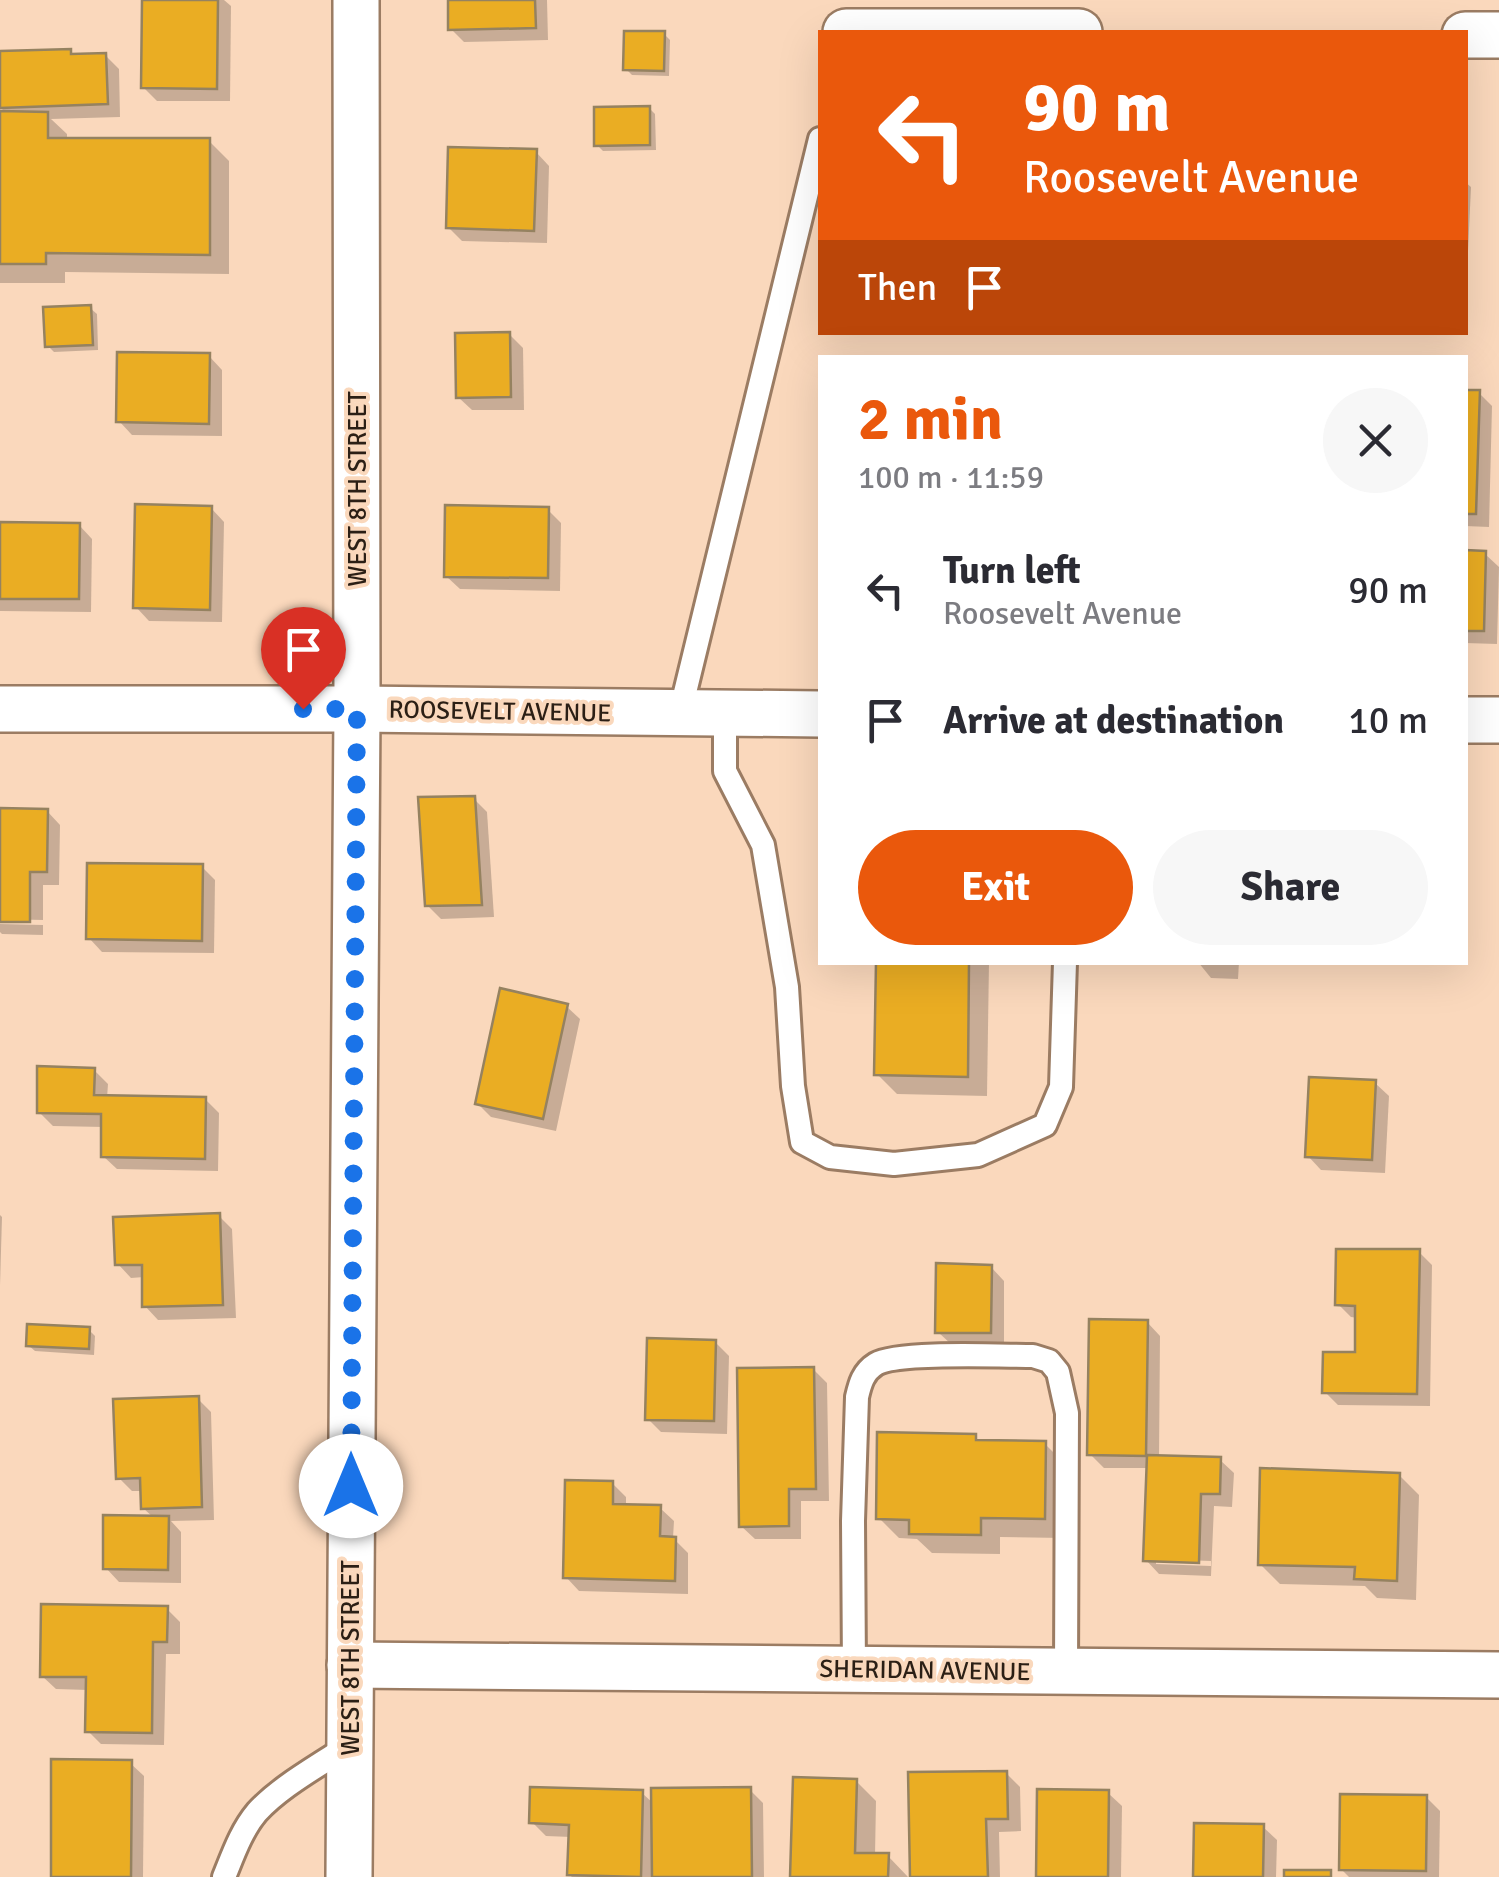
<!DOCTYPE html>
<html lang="en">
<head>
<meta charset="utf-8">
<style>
  body { margin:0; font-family:Signika,sans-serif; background:#f7f7f7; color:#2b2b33; height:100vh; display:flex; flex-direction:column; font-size:38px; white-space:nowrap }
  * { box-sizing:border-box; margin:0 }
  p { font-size:32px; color:#7c7c81 }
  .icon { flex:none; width:55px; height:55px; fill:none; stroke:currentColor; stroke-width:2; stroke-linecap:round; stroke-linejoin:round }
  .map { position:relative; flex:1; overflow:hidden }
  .details { position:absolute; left:818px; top:355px; width:650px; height:610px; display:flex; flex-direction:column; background:#fff; border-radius:0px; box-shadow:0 10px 40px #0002 }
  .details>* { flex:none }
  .guide { position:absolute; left:818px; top:30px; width:650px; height:305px; border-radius:0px; box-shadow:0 10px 40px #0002; background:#ea580c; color:#fff; overflow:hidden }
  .pin { position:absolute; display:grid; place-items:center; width:85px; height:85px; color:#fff; margin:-102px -42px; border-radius:50% 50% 50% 0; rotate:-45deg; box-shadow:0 0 10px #0007 }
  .pin .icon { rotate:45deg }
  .me { position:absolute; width:110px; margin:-55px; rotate:0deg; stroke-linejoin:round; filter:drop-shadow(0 0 8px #0008) }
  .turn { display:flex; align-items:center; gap:35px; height:210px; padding:0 40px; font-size:45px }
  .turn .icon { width:130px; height:130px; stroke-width:2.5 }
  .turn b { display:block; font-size:70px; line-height:85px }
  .then { display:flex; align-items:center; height:95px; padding:0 40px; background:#0003; gap:20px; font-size:38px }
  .round { display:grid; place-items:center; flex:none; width:105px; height:105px; border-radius:52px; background:#f7f7f7 }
  .headline { display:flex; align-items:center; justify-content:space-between; height:170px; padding:0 40px }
  h1 { font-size:60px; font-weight:700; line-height:75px; color:#ea580c }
  .cta { display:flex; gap:20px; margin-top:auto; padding:20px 40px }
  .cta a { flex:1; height:115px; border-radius:60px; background:#ea580c; color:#fff; font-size:40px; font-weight:700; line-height:115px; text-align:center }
  .cta a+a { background:#f7f7f7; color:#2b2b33 }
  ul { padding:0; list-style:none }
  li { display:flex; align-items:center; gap:30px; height:130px; padding:0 40px }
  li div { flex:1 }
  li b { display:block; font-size:38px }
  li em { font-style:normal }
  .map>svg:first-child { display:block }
</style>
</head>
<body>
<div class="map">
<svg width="1499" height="1877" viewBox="0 0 1499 1877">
  <rect width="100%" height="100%" fill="#fad8bc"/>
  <!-- shadow -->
  <g fill="#0003" fill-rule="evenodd">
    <path d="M 145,0 L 224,0 L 231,6 L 230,101 L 157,101 L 143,87 Z"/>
    <path d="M 450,0 L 547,0 L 548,40 L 464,42 L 451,29 Z"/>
    <path d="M 664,34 L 670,40 L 669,76 L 632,75 L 626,69 Z"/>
    <path d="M 70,52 L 75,56 L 105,55 L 119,69 L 120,117 L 51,119 L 67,134 L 67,140 L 209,141 L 229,161 L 229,274 L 65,272 L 65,283 L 0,283 L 0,114 L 7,114 L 0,107 L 0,54 Z"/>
    <path d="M 649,108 L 655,114 L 656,150 L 603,151 L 597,145 Z"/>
    <path d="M 536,152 L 549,166 L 547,243 L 462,241 L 448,227 Z"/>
    <path d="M 1465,182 L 1471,187 L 1467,273 L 1465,273 Z"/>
    <path d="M 90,308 L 97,314 L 98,350 L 54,352 L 48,346 Z"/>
    <path d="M 509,334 L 523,348 L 524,410 L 472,410 L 458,397 Z"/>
    <path d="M 209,356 L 222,370 L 222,436 L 132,435 L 119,421 Z"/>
    <path d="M 1465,392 L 1479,393 L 1492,406 L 1489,527 L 1465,526 Z"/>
    <path d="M 211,508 L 224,522 L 222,622 L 149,621 L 136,607 Z"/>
    <path d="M 547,509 L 561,523 L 560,591 L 460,589 L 446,576 Z"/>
    <path d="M 0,525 L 79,525 L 92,539 L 91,612 L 0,611 Z"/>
    <path d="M 1465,553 L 1485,554 L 1499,567 L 1497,644 L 1465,643 Z"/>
    <path d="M 474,799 L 487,812 L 494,917 L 441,919 L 427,905 Z"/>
    <path d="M 0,811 L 47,811 L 60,825 L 59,885 L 43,885 L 43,935 L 2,934 L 0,932 L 0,924 L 43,925 L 43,920 L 0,919 Z"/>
    <path d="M 202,867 L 215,880 L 214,953 L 102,952 L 89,938 Z"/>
    <path d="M 878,962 L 989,962 L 987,1096 L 897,1094 L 877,1074 Z"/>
    <path d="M 1198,962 L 1239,962 L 1238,979 L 1211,978 Z"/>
    <path d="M 566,1006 L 580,1019 L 556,1131 L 491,1117 L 478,1104 Z"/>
    <path d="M 94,1070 L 108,1084 L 107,1098 L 205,1099 L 219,1113 L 218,1171 L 117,1169 L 103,1156 L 104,1127 L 53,1126 L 39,1112 Z"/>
    <path d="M 1375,1083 L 1389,1096 L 1385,1173 L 1321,1170 L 1308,1156 Z"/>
    <path d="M 0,1215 L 2,1217 L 0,1286 Z"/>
    <path d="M 219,1216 L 232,1229 L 236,1318 L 158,1320 L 145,1306 L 144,1277 L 131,1278 L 118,1264 Z"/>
    <path d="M 1419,1252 L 1432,1265 L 1430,1406 L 1338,1405 L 1325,1392 L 1358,1355 L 1358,1318 L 1351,1317 L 1338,1304 Z"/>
    <path d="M 991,1267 L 1004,1281 L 1004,1346 L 952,1345 L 938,1332 Z"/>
    <path d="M 1147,1322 L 1160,1336 L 1159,1458 L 1220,1460 L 1234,1473 L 1232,1507 L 1214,1506 L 1211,1576 L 1159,1574 L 1146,1560 L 1149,1468 L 1104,1468 L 1090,1454 ZM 1156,1559 L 1211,1561 L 1211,1566 L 1156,1564 Z"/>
    <path d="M 89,1330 L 95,1336 L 94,1355 L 35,1351 L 28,1345 Z"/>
    <path d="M 715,1342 L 729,1356 L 727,1434 L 661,1432 L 648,1419 Z"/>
    <path d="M 813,1369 L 827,1383 L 829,1501 L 801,1501 L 801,1539 L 755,1539 L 741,1526 Z"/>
    <path d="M 198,1399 L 211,1412 L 214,1520 L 171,1521 L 181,1532 L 181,1583 L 119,1582 L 106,1568 L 154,1518 L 143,1508 L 143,1491 L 132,1491 L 119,1478 Z"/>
    <path d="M 974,1437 L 980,1443 L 1045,1444 L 1065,1464 L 1064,1538 L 1000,1537 L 1000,1554 L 932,1553 L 917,1539 L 899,1538 L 879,1518 Z"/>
    <path d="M 1399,1475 L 1419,1495 L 1416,1600 L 1377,1598 L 1365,1586 L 1280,1584 L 1260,1564 Z"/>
    <path d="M 612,1483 L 626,1497 L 626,1507 L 660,1508 L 674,1521 L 673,1538 L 688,1553 L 688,1594 L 579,1591 L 566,1577 Z"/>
    <path d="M 167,1609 L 180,1622 L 180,1654 L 166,1654 L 164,1745 L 101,1744 L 88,1731 L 88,1690 L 56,1689 L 42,1676 Z"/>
    <path d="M 130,1763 L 144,1776 L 143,1877 L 53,1877 Z"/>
    <path d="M 1006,1773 L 1020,1787 L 1021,1831 L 999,1832 L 1000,1877 L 913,1877 Z"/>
    <path d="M 856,1781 L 876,1801 L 875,1856 L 888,1856 L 908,1877 L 793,1877 Z"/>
    <path d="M 750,1790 L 763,1803 L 764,1877 L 572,1877 L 569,1874 L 571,1837 L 546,1836 L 532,1822 L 642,1793 L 654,1804 Z"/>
    <path d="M 1108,1793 L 1122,1806 L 1121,1877 L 1038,1877 Z"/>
    <path d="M 1426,1797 L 1440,1811 L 1439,1877 L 1349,1877 L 1341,1869 Z"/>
    <path d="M 1263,1827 L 1277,1840 L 1276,1877 L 1195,1877 Z"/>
  </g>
  <!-- building -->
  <g fill="#eaad23" stroke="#958260" stroke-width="2.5">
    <path d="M 142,0 L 218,0 L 217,89 L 141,88 Z"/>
    <path d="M 448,0 L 535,0 L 536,28 L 448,30 Z"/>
    <path d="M 624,31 L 665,31 L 664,71 L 623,70 Z"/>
    <path d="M 71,49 L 71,54 L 106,53 L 108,104 L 0,108 L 0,51 Z"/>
    <path d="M 650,106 L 650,145 L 594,146 L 594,107 Z"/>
    <path d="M 0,111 L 48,112 L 48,138 L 210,138 L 210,255 L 46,253 L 46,264 L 0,264 Z"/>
    <path d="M 448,147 L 537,149 L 534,231 L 446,228 Z"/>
    <path d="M 91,305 L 93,345 L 45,347 L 43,307 Z"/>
    <path d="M 510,332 L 511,397 L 456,398 L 455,333 Z"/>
    <path d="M 117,352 L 210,353 L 209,424 L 116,422 Z"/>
    <path d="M 1465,390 L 1480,390 L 1476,514 L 1465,514 Z"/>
    <path d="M 135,504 L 212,506 L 210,610 L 133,608 Z"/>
    <path d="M 445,505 L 549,507 L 548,578 L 444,577 Z"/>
    <path d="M 0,522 L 80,523 L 79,599 L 0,599 Z"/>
    <path d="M 1465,550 L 1486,551 L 1484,631 L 1465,631 Z"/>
    <path d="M 475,796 L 482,905 L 425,906 L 418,797 Z"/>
    <path d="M 0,808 L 48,809 L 47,872 L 30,872 L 30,922 L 0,922 Z"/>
    <path d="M 87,863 L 203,864 L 202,941 L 86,939 Z"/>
    <path d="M 876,962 L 969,962 L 968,1077 L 874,1075 Z"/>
    <path d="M 500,988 L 568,1004 L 543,1119 L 475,1104 Z"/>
    <path d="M 37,1066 L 95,1068 L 94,1095 L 206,1097 L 205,1159 L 101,1157 L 101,1114 L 37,1113 Z"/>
    <path d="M 1309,1077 L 1376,1080 L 1372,1160 L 1305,1157 Z"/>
    <path d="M 220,1213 L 223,1305 L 142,1307 L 142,1265 L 115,1265 L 113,1217 Z"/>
    <path d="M 1336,1249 L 1420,1249 L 1417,1394 L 1322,1393 L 1323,1352 L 1355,1352 L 1355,1306 L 1335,1305 Z"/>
    <path d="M 936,1263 L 992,1265 L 991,1333 L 935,1333 Z"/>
    <path d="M 1089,1319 L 1148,1320 L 1146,1456 L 1087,1455 Z"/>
    <path d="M 27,1324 L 90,1327 L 89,1349 L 26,1346 Z"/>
    <path d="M 647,1338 L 716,1340 L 714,1421 L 645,1420 Z"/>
    <path d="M 814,1367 L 816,1489 L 789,1489 L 789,1526 L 739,1527 L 737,1368 Z"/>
    <path d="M 199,1396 L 202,1507 L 141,1509 L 140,1478 L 116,1479 L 113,1399 Z"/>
    <path d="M 877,1432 L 976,1434 L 976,1440 L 1046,1441 L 1045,1519 L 981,1518 L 981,1535 L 909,1534 L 909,1520 L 876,1519 Z"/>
    <path d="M 1147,1455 L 1221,1457 L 1220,1494 L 1201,1494 L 1199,1563 L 1143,1561 Z"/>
    <path d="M 1260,1468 L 1400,1473 L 1397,1581 L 1354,1579 L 1355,1567 L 1258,1565 Z"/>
    <path d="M 565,1480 L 613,1481 L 613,1504 L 661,1505 L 660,1536 L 676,1537 L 675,1581 L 563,1578 Z"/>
    <path d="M 103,1515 L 169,1516 L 168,1570 L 103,1569 Z"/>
    <path d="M 41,1604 L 168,1606 L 167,1642 L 153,1642 L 152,1733 L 85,1732 L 86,1677 L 40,1677 Z"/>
    <path d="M 51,1759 L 132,1760 L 131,1877 L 51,1877 Z"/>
    <path d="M 1007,1771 L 1008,1819 L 986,1819 L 988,1877 L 910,1877 L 908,1772 Z"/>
    <path d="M 793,1777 L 857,1779 L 855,1853 L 889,1853 L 888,1877 L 790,1877 Z"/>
    <path d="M 530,1787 L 643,1790 L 641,1877 L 567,1875 L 569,1825 L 529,1823 Z"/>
    <path d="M 751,1787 L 752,1877 L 652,1877 L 651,1788 Z"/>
    <path d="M 1037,1789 L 1109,1790 L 1108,1877 L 1036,1877 Z"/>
    <path d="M 1340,1794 L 1427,1795 L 1426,1871 L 1339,1870 Z"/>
    <path d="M 1194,1823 L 1264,1824 L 1263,1877 L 1193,1877 Z"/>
    <rect x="1284" y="1870" width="47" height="7"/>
  </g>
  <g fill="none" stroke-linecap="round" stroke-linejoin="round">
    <defs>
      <g id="service">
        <path d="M 680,713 L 820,139"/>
        <path d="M 725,713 L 725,771 L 763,845 L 787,987 L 793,1086 L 802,1142 L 830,1157 L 894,1164 L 978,1155 L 1045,1125 L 1061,1087 L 1065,962"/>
        <path d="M 854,1670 L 853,1521 L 857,1397 C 860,1384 863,1372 876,1364 C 898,1351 1002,1356 1033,1356 L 1049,1361 L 1058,1372 L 1067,1413 L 1066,1672"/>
        <path d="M 224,1877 C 233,1855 241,1831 257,1812 C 282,1785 319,1766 349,1745"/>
      </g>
      <g id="minor">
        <path d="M 846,32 L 1079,32"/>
        <path d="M 1465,35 L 1499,35"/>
        <path d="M 0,709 L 357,709 L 820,714"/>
        <path d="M 1465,720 L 1499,720"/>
        <path d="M 350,1665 L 1499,1675"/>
        <path d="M 349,1877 L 357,709 L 356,0"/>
      </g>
    </defs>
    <!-- service casing -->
    <use href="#service" stroke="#9b7c63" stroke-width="28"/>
    <!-- minor casing -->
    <use href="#minor" stroke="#9b7c63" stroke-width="50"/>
    <!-- service -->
    <use href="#service" stroke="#fff" stroke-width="22"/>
    <!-- minor -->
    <use href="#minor" stroke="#fff" stroke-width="45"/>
  </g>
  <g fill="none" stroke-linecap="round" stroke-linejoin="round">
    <!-- route -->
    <path stroke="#1a73e8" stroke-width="18" stroke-dasharray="0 32.4" d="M 303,709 L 357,709 L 351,1486"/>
  </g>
  <g text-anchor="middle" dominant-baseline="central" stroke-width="8" stroke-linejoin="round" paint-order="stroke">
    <!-- street labels -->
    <g font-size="25" fill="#2b1f15" stroke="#fad8bc">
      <text transform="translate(357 489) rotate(-90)">WEST 8TH STREET</text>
      <text transform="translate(500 711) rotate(1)">ROOSEVELT AVENUE</text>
      <text transform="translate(350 1658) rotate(-90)">WEST 8TH STREET</text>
      <text transform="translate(925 1670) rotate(1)">SHERIDAN AVENUE</text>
    </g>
  </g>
</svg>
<div class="pin" style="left:303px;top:709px;background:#d93025"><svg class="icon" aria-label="arrive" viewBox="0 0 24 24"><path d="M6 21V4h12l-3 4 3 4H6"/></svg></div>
<svg class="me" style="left:351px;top:1486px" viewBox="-20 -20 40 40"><circle r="19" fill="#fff"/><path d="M0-13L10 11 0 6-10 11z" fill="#1a73e8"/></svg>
<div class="guide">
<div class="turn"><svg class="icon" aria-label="left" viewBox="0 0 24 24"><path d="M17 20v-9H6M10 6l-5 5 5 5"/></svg><div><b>90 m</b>Roosevelt Avenue</div></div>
<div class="then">Then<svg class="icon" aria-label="arrive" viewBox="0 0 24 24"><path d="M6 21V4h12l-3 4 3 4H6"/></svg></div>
</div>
<section class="details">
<div class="headline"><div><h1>2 min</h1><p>100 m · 11:59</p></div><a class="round"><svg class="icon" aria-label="close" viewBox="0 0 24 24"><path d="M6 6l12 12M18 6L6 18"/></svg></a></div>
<ul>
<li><svg class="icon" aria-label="left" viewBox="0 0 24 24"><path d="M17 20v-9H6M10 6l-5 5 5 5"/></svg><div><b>Turn left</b><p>Roosevelt Avenue</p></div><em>90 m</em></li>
<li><svg class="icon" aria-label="arrive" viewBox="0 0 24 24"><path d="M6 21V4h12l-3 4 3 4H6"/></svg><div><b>Arrive at destination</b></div><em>10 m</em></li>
</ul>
<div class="cta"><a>Exit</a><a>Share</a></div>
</section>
</div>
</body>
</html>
